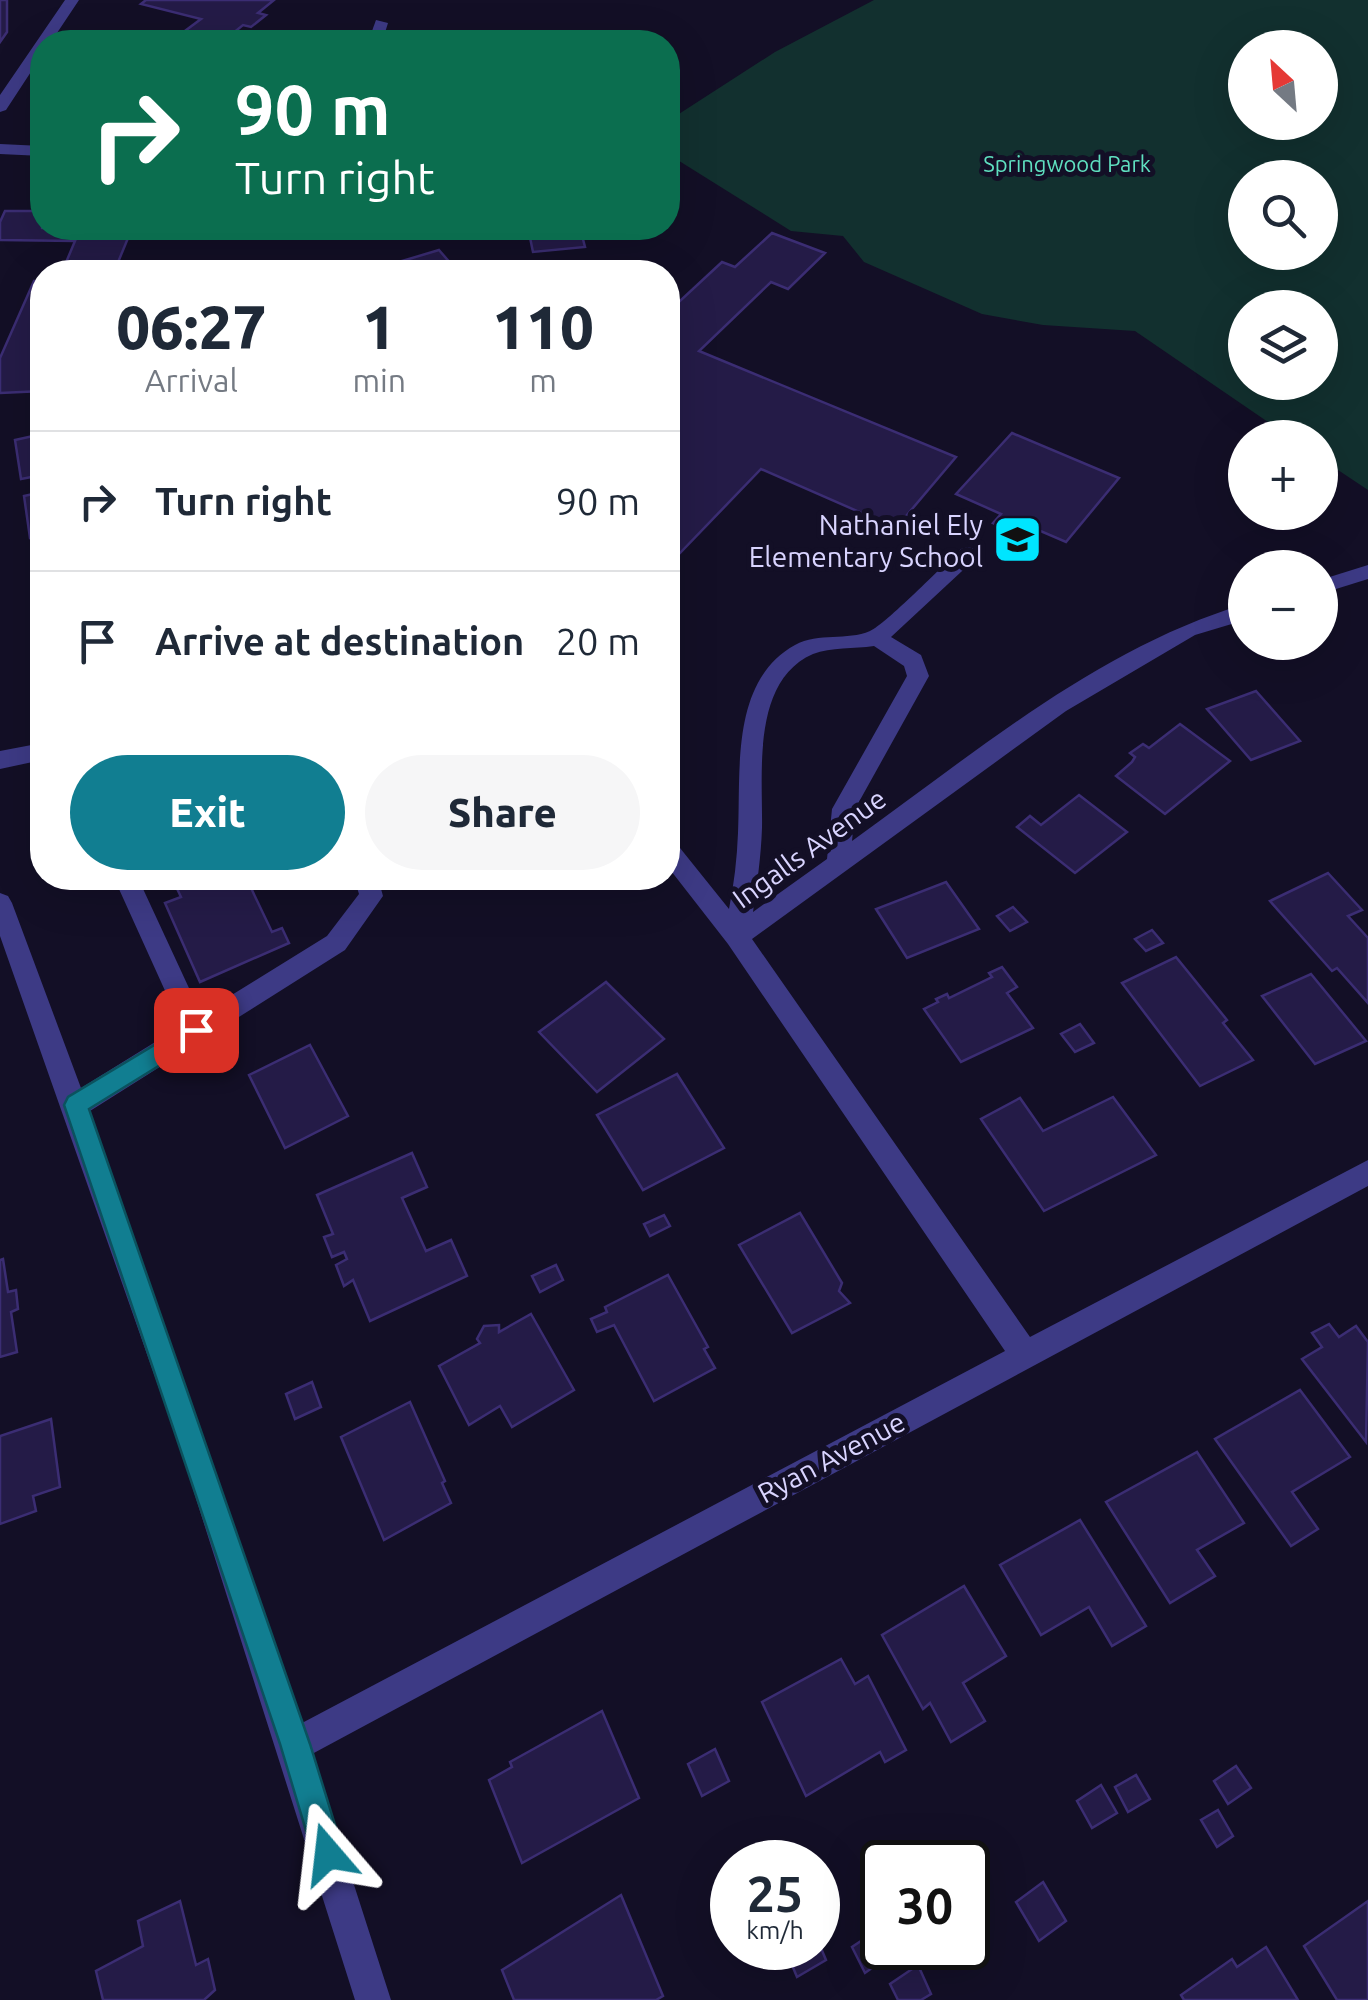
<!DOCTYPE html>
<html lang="en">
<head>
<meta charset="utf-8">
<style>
  body { margin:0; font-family:Ubuntu,sans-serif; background:#f6f6f7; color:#1f2937; height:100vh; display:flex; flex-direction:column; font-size:38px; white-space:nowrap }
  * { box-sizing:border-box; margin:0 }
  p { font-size:32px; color:#747a83 }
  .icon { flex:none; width:55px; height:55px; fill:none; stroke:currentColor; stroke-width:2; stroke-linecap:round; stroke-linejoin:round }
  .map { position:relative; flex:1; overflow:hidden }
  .drawer { position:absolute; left:30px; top:260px; width:650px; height:630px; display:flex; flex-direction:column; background:#fff; border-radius:40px; box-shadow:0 10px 40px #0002 }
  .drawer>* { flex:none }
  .guide { position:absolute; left:30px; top:30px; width:650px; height:210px; border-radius:40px; box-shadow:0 10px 40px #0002; background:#0b6e4f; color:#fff; overflow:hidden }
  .needle { width:65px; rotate:334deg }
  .buttons { position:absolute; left:1228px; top:30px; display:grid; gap:20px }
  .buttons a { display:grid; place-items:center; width:110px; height:110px; border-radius:50%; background:#fff; box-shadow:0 10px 40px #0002; font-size:50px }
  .speed { position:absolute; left:710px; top:1840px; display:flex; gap:20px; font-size:50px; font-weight:700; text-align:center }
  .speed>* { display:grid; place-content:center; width:130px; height:130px; border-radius:50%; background:#fff; box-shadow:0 10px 40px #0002; line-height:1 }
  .speed small { font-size:25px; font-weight:400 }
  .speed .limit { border:5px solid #111; border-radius:15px; background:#fff; color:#111 }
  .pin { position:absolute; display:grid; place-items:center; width:85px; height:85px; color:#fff; margin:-42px; border-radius:20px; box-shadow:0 5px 15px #0006 }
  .me { position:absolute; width:110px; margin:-55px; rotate:343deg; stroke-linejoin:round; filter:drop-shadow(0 0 8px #0008) }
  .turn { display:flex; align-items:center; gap:35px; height:210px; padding:0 40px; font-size:45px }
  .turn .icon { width:130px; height:130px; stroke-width:2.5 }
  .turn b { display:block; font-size:70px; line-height:85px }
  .eta { display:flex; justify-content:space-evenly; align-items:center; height:170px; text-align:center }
  .eta b { font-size:60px; font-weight:800; line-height:70px }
  .cta { display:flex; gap:20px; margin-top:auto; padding:20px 40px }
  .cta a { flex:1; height:115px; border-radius:60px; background:#117e91; color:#fff; font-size:40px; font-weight:800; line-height:115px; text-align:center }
  .cta a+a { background:#f6f6f7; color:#1f2937 }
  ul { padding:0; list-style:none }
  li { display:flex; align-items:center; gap:30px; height:140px; padding:0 40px; border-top:2px solid #e0e1e3 }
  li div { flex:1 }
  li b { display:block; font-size:38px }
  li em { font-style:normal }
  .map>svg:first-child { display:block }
</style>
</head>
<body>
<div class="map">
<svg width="1368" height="2000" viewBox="0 0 1368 2000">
  <rect width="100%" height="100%" fill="#130f26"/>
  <!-- green -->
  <path fill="#12302f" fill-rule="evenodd" d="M 874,0 L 1368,0 L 1368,490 L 1320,458 L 1320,438 L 1290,437 L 1135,331 L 1043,325 L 982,314 L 864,262 L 843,236 L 791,231 L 668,154 L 668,121 L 775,52 ZM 1245,48 L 1320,48 L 1320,122 L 1245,122 ZM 1245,178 L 1320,178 L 1320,252 L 1245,252 ZM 1245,308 L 1320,308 L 1320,382 L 1245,382 Z"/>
  <!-- building -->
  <g fill="#241b47" stroke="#3b2d73" stroke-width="2.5">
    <path d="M 0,0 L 7,0 L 7,32 L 0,42 Z"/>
    <path d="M 146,0 L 274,0 L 258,13 L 266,15 L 251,27 L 243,25 L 222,42 L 170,42 L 201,19 L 141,4 Z"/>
    <path d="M 5,211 L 42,211 L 42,228 L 143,228 L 139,238 L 128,238 L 114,272 L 62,272 L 75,241 L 0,240 L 0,222 Z"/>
    <path d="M 528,228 L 580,228 L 585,247 L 533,252 Z"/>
    <path d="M 772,233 L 825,253 L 788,289 L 771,282 L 699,351 L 956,457 L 896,528 L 761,469 L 680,553 L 668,547 L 668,312 L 722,262 L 735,267 Z"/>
    <path d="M 439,250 L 458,272 L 398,272 L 392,264 Z"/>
    <path d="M 34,281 L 42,281 L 42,391 L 0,393 L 0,358 Z"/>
    <path d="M 1012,433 L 1119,478 L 1066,542 L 1022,523 L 1013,533 L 993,523 L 1001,514 L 956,494 Z"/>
    <path d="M 42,434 L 42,475 L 21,479 L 15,440 Z"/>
    <path d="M 42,492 L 42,535 L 30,538 L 24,496 Z"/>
    <path d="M 1256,691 L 1300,741 L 1251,760 L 1207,709 Z"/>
    <path d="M 1180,724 L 1230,761 L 1165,814 L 1116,776 L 1132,762 L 1135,757 L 1130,753 L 1143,744 L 1149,748 Z"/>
    <path d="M 1079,795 L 1127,832 L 1075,873 L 1017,827 L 1030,816 L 1041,825 Z"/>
    <path d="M 1328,873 L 1362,910 L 1348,916 L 1368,938 L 1368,1003 L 1337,968 L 1332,971 L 1270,901 Z"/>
    <path d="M 172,878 L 265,878 L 267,881 L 251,888 L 272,932 L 282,928 L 289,943 L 200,982 L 165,903 L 181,897 Z"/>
    <path d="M 946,882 L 979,929 L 907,958 L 876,909 Z"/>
    <path d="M 1013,907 L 1027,922 L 1010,931 L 997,916 Z"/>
    <path d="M 1152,930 L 1163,943 L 1146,951 L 1135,939 Z"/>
    <path d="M 1176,957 L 1227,1020 L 1223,1023 L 1253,1060 L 1200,1086 L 1122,983 Z"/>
    <path d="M 1002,967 L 1017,987 L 1007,993 L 1033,1028 L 961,1062 L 924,1009 L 938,1002 L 936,999 L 947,994 L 949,998 L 992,977 L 989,973 Z"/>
    <path d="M 1311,974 L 1366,1041 L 1315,1064 L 1262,996 Z"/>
    <path d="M 606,982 L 664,1039 L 597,1092 L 539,1032 Z"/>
    <path d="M 1080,1024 L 1094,1043 L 1075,1052 L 1061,1034 Z"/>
    <path d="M 310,1045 L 348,1116 L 285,1148 L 249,1075 Z"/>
    <path d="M 677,1074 L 724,1148 L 643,1190 L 597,1115 Z"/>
    <path d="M 1113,1097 L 1156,1155 L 1044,1211 L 981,1119 L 1020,1098 L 1043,1131 Z"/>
    <path d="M 412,1153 L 427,1187 L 402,1198 L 426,1251 L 451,1240 L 467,1276 L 370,1321 L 353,1280 L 344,1286 L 336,1265 L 347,1259 L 344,1252 L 332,1257 L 324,1237 L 333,1234 L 317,1195 Z"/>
    <path d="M 800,1213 L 842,1283 L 839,1291 L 850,1303 L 792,1333 L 739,1245 Z"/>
    <path d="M 664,1215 L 670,1226 L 650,1236 L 644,1224 Z"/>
    <path d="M 3,1259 L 8,1292 L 16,1290 L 18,1309 L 11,1312 L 17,1352 L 0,1357 L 0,1260 Z"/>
    <path d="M 556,1265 L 563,1280 L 540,1292 L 532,1276 Z"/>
    <path d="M 668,1275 L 708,1347 L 704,1349 L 715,1368 L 654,1401 L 614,1325 L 597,1332 L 591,1319 L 607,1312 L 605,1307 Z"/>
    <path d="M 531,1314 L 574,1390 L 512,1427 L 500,1406 L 469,1425 L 439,1366 L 480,1343 L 477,1339 L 484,1326 L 499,1325 L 499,1332 Z"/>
    <path d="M 1329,1324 L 1339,1337 L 1356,1326 L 1368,1342 L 1366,1442 L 1302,1359 L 1322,1347 L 1312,1333 Z"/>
    <path d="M 312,1382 L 321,1407 L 295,1419 L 286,1394 Z"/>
    <path d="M 1300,1390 L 1350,1457 L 1292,1492 L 1318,1529 L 1291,1546 L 1215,1439 Z"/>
    <path d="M 410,1402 L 445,1481 L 442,1483 L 451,1503 L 384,1540 L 341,1437 Z"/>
    <path d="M 51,1419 L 60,1487 L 33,1496 L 36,1511 L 0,1524 L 0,1436 Z"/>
    <path d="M 1197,1452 L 1244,1523 L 1197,1550 L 1215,1576 L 1170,1603 L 1106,1502 Z"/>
    <path d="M 1080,1520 L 1146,1626 L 1112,1646 L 1089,1607 L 1041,1635 L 1000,1565 Z"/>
    <path d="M 964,1586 L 1006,1656 L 963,1683 L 985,1721 L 951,1742 L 930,1703 L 923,1709 L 882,1635 Z"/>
    <path d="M 841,1659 L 855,1684 L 868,1676 L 906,1750 L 885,1762 L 880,1752 L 806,1796 L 762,1702 Z"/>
    <path d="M 602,1711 L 639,1798 L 522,1863 L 489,1780 L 512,1767 L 510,1762 Z"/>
    <path d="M 715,1749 L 729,1781 L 702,1796 L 688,1764 Z"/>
    <path d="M 1236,1766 L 1251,1788 L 1228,1804 L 1214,1781 Z"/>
    <path d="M 1136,1775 L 1150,1799 L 1128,1812 L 1115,1787 Z"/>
    <path d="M 1101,1785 L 1117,1813 L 1092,1828 L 1077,1801 Z"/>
    <path d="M 1218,1810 L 1233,1836 L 1217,1847 L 1201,1820 Z"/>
    <path d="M 1043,1882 L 1066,1921 L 1039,1941 L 1016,1902 Z"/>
    <path d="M 621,1895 L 663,1996 L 656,2000 L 514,2000 L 502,1970 Z"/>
    <path d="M 180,1901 L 196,1965 L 208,1959 L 215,1990 L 204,2000 L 103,2000 L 96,1971 L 143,1946 L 138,1921 Z"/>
    <path d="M 1368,1901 L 1368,2000 L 1337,2000 L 1304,1946 Z"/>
    <path d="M 882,1927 L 882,1948 L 900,1948 L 865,1973 L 852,1947 Z"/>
    <path d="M 818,1941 L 826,1960 L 797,1977 L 787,1953 L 796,1948 L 818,1948 Z"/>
    <path d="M 1266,1947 L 1298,2000 L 1184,2000 L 1181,1995 L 1232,1959 L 1237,1967 Z"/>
    <path d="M 918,1965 L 931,1994 L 921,2000 L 898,2000 L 890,1984 Z"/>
  </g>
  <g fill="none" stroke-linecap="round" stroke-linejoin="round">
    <!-- minor -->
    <g fill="#3d3a85" fill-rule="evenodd">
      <path d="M 65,0 L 79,0 L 51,42 L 42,42 L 42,55 L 6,110 L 0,112 L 0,95 Z"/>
      <path d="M 376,20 L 388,23 L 382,42 L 368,42 Z"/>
      <path d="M 0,144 L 42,146 L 42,156 L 0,154 Z"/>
      <path d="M 968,547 L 975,549 L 975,559 L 891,637 L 921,655 L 929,676 L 855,809 L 852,841 C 975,753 1098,648 1245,604 L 1245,620 L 1195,635 L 1066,711 L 752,939 L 1030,1337 L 1368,1160 L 1368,1186 L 312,1754 L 391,2000 L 355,2000 L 180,1448 L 0,936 L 0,893 L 8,896 L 12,903 L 81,1088 L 181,1026 L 114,878 L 138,878 L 201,1014 L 327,936 L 359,894 L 354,878 L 378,878 L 383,896 L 345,950 L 90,1111 L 302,1723 L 1005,1351 L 728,944 L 668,867 L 668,841 L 676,843 L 729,909 C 734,884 737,859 738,833 C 741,771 730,681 795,645 C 819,632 847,641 870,631 C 885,625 944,564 961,549 ZM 874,646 L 904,666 L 907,676 L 832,809 L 827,859 L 753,912 C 757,884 761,857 762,828 C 763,774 751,681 813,654 C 831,647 854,649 874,646 Z"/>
      <path d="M 1368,565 L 1368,579 L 1320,594 L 1320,580 Z"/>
      <path d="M 42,743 L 42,760 L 0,769 L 0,751 Z"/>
    </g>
  </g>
  <!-- route -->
  <path fill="#117e91" stroke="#0b525e" stroke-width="2.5" d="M 196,1020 L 204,1023 L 207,1030 L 204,1038 L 89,1109 L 310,1744 L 344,1854 L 339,1865 L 328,1869 L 317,1865 L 313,1854 L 280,1744 L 64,1105 L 68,1097 Z"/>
  <!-- icons -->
  <defs>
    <symbol id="school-square" viewBox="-11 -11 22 22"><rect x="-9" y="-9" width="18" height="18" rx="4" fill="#00e5ff" stroke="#130f26"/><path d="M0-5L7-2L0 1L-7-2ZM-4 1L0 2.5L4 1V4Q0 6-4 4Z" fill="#111"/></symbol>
  </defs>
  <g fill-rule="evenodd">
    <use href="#school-square" x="990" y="512" width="55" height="55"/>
  </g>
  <g text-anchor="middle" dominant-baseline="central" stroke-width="10" stroke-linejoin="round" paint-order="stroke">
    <!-- far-park labels -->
    <g font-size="22" fill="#5fe0c0" stroke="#130f26">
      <text x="1067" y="163">Springwood Park</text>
    </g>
    <!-- poi labels -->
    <g font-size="28" fill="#d9d4ff" stroke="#130f26" text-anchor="end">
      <text x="983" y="524">Nathaniel Ely<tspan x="983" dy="32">Elementary School</tspan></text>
    </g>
    <!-- street labels -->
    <g font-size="28" fill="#d9d4ff" stroke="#130f26">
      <text transform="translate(809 848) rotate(-36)">Ingalls Avenue</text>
      <text transform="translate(831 1457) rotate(-28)">Ryan Avenue</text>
    </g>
  </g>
</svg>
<div class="buttons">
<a><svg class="needle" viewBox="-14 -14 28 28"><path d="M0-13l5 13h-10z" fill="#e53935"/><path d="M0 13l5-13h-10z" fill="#747a83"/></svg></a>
<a><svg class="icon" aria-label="search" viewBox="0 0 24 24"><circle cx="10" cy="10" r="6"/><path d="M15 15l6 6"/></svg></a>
<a><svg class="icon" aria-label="layers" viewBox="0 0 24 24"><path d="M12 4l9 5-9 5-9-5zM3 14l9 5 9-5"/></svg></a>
<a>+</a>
<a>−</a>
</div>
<div class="speed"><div>25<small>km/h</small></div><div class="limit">30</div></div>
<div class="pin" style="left:196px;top:1030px;background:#d93025"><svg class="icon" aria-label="arrive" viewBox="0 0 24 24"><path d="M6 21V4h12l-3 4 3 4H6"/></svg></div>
<svg class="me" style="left:328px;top:1854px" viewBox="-20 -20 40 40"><path d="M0-17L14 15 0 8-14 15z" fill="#117e91" stroke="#fff" stroke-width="4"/></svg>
<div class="guide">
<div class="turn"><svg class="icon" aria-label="right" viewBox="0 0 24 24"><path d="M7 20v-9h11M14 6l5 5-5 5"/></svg><div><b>90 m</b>Turn right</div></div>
</div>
<section class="drawer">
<div class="eta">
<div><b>06:27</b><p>Arrival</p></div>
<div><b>1</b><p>min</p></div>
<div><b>110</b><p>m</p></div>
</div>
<ul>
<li><svg class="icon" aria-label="right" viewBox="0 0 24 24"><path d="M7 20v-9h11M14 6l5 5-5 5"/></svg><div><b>Turn right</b></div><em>90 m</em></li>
<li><svg class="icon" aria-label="arrive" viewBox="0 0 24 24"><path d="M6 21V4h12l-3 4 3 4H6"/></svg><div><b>Arrive at destination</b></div><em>20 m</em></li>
</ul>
<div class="cta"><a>Exit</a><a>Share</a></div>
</section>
</div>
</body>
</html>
